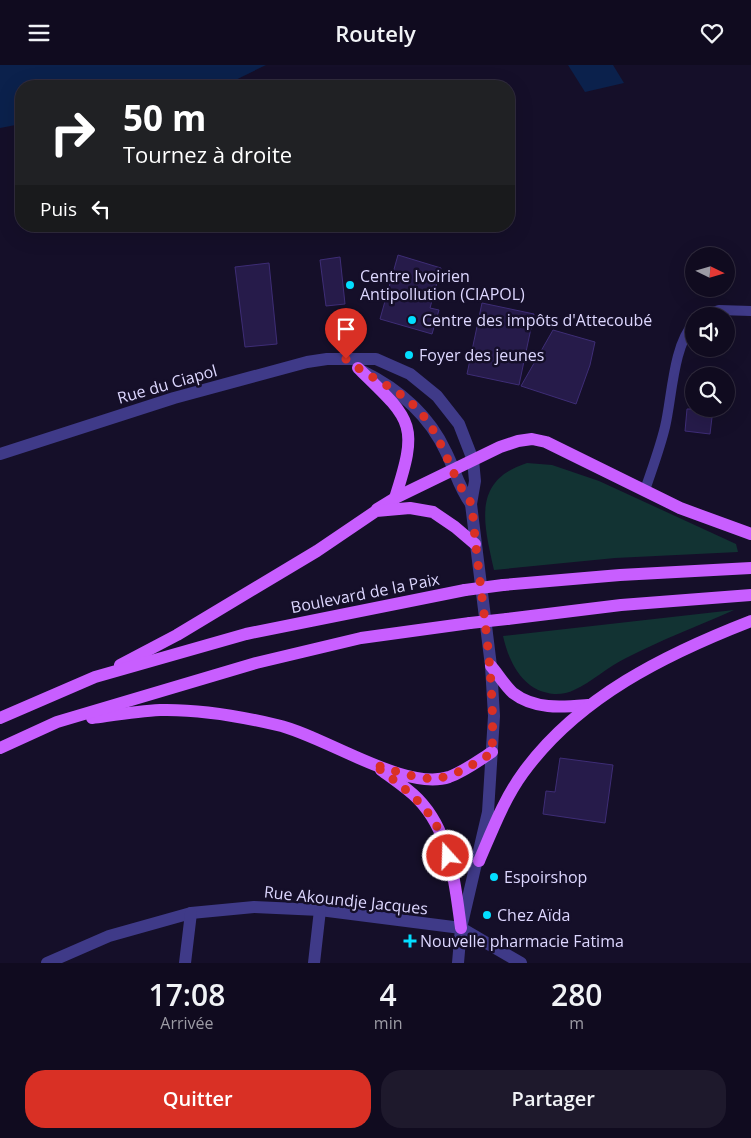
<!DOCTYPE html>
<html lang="fr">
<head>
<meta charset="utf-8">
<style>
  body { margin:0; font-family:"Open Sans",sans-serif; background:#1e192c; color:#f1f3f6; height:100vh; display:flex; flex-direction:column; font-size:19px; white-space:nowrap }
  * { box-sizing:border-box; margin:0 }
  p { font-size:16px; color:#9c9ba4 }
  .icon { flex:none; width:28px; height:28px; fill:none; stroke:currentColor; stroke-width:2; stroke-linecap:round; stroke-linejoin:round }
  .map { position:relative; height:898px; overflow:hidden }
  .drawer { display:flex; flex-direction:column; background:#100b1f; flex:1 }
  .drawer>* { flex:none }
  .top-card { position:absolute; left:15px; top:15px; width:500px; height:152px; border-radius:20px; box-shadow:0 5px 20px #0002,0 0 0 1px #302b3d; background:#202124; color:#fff; overflow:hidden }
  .needle { width:32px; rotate:95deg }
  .buttons { position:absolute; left:685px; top:182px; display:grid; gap:10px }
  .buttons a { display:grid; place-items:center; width:50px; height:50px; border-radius:50%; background:#100b1f; box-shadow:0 5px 20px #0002,0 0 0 1px #302b3d; font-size:25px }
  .pin { position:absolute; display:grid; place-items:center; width:42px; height:42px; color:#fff; margin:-51px -21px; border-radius:50% 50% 50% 0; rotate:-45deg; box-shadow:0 0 5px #0007 }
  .pin .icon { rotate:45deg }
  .me { position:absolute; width:55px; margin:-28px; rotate:340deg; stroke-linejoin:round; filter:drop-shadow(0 0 4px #0008) }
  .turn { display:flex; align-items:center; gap:18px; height:105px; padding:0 25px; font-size:22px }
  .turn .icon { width:65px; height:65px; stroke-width:2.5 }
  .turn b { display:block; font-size:35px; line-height:42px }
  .then { display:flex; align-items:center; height:48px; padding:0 25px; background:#0003; gap:10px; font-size:19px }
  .eta { display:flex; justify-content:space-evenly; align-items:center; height:85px; text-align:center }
  .eta b { font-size:30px; font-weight:600; line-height:35px }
  .primary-button { display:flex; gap:10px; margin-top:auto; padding:10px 25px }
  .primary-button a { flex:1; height:58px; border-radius:20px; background:#d93025; color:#fff; font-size:20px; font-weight:600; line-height:58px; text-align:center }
  .primary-button a+a { background:#1e192c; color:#f1f3f6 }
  header { display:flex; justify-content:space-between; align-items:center; height:65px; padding:0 25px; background:#100b1f; font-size:22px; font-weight:600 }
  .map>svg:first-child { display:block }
</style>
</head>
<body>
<header><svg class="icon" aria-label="menu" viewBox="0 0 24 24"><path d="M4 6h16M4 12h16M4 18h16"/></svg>Routely<svg class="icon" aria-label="heart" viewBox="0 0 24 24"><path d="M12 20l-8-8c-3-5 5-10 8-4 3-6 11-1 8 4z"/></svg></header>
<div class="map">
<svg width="751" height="898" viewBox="0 0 751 898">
  <rect width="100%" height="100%" fill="#150f29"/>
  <!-- green -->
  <g fill="#123333">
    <path d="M 527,398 L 552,400 L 599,416 L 736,479 L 738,487 L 615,493 L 494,505 C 484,459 471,416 527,398 Z"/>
    <path d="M 734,545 C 698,561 661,575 626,593 C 607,602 592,617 574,625 C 567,629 555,630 548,628 C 521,623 508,594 503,571 Z"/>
  </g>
  <!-- water -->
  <g fill="#0b214c">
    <path d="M 0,0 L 266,0 L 223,21 L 21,21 L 21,59 L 0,63 Z"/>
    <path d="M 568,0 L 613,0 L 624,18 L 585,27 Z"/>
  </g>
  <!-- building -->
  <g fill="#261b4a" stroke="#3e2d76">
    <path d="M 398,190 L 441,203 L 430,243 L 439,245 L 432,269 L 380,254 Z"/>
    <path d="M 340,192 L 345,239 L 326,241 L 320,195 Z"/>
    <path d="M 269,198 L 277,279 L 245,282 L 235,202 Z"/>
    <path d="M 482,238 L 534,249 L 519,320 L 467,309 Z"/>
    <path d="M 553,265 L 595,277 L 590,300 L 576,339 L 521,321 Z"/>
    <path d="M 687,344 L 713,344 L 710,369 L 685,366 Z"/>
    <path d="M 560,693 L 613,700 L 605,758 L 543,749 L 546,726 L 555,727 Z"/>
  </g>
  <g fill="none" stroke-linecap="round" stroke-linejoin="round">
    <!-- lane -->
    <g stroke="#3f3a88" stroke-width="10">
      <path d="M 700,251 L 719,245 L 751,246"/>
      <path d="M 645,425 C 652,404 660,383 665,362 C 672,333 673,280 694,258"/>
    </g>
    <!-- street -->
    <g stroke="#3f3a88" stroke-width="12">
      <path d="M 362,306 C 399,324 429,350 446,387 C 456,407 458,421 471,439"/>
      <path d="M 0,389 L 174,333 L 307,297 L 327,294 L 376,294 L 410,309 L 437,331 L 459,359 L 473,395 L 475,416 L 471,439 L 491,601 L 494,651 L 488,747 L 461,863 L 458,898"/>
      <path d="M 47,898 L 109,871 L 191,848 L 254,842 L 320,845 L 461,863 L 521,898"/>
      <path d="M 185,898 L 191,848"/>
      <path d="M 314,898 L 320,845"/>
    </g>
    <!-- primary -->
    <g stroke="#c85eff" stroke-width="12">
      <path d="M 358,303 C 413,356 419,359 395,433"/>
      <path d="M 377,444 L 395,433 L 500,382 L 518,376 L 532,374 L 546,377 L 680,443 L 751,469"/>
      <path d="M 503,520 L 620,510 L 751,503"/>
      <path d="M 507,554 L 621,540 L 751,530"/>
      <path d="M 120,600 L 177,570 L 317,486 L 376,446 L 410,443 L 433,447 L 455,462 L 475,479"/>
      <path d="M 491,601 C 498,609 505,621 513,628 C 535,645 563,642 588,640"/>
      <path d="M 0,653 L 95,612 L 246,569 L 465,525"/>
      <path d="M 92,653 C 114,650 138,646 160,645 C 199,644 239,651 277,660 C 323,670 405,727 449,712 C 465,706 478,696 492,687"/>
      <path d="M 0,683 L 57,657 L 256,598 L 361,573 L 470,558"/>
      <path d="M 381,705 C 393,714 407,723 418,734 C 451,768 455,819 461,863"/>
      <path d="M 479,796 C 492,766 504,734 523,708 C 578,632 666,589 751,556"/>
    </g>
    <!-- primary-bridge -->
    <g stroke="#c85eff" stroke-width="12">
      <path d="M 465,525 L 503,520"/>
      <path d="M 470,558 L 507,554"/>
    </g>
  </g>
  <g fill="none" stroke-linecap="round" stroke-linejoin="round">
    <!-- route -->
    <path stroke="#d93025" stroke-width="9" stroke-dasharray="0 16.2" d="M 346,294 C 370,314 400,323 421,348 C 445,376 450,411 472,439 C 478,522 496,604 492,688 C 437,722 433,718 373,699 C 407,725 438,746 448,791"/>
  </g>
  <!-- markers -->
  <g fill="#03deff" stroke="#150f29" stroke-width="2">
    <circle cx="350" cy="220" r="5"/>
    <circle cx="412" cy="255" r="5"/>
    <circle cx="409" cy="290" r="5"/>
    <circle cx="494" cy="812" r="5"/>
    <circle cx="487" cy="850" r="5"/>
    <path d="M407.5 868.5h5v5h5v5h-5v5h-5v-5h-5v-5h5z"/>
  </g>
  <g text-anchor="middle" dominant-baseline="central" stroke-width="5" stroke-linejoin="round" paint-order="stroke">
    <!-- poi labels -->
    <g font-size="16" fill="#ddd7ff" stroke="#150f29" text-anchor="start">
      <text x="360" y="211">Centre Ivoirien<tspan x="360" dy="18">Antipollution (CIAPOL)</tspan></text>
      <text x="422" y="255">Centre des impôts d'Attecoubé</text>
      <text x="419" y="290">Foyer des jeunes</text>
      <text x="504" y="812">Espoirshop</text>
      <text x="497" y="850">Chez Aïda</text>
      <text x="420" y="876">Nouvelle pharmacie Fatima</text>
    </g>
    <!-- street labels -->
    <g font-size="16" fill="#ddd7ff" stroke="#150f29">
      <text transform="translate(167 319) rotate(-16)">Rue du Ciapol</text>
      <text transform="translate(365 528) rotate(-11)">Boulevard de la Paix</text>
      <text transform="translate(346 835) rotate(6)">Rue Akoundje Jacques</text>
    </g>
  </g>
</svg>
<div class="buttons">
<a><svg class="needle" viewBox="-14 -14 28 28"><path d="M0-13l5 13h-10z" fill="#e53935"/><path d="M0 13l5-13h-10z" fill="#9c9ba4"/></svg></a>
<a><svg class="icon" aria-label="sound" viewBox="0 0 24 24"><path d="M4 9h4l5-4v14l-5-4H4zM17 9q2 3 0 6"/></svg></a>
<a><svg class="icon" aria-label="search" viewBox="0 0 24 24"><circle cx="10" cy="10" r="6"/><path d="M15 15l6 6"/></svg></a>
</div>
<div class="pin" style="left:346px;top:294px;background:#d93025"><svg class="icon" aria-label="arrive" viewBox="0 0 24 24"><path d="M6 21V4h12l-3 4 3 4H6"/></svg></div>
<svg class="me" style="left:448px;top:791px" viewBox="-20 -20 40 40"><circle r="17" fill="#d93025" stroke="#fff" stroke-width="3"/><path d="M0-11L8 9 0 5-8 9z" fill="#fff"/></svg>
<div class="top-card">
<div class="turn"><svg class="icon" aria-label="right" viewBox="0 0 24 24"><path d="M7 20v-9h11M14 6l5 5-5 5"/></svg><div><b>50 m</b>Tournez à droite</div></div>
<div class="then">Puis<svg class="icon" aria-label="left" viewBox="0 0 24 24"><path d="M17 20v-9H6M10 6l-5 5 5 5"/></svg></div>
</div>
</div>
<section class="drawer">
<div class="eta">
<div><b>17:08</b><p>Arrivée</p></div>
<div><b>4</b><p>min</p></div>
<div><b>280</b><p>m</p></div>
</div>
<div class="primary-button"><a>Quitter</a><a>Partager</a></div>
</section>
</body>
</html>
